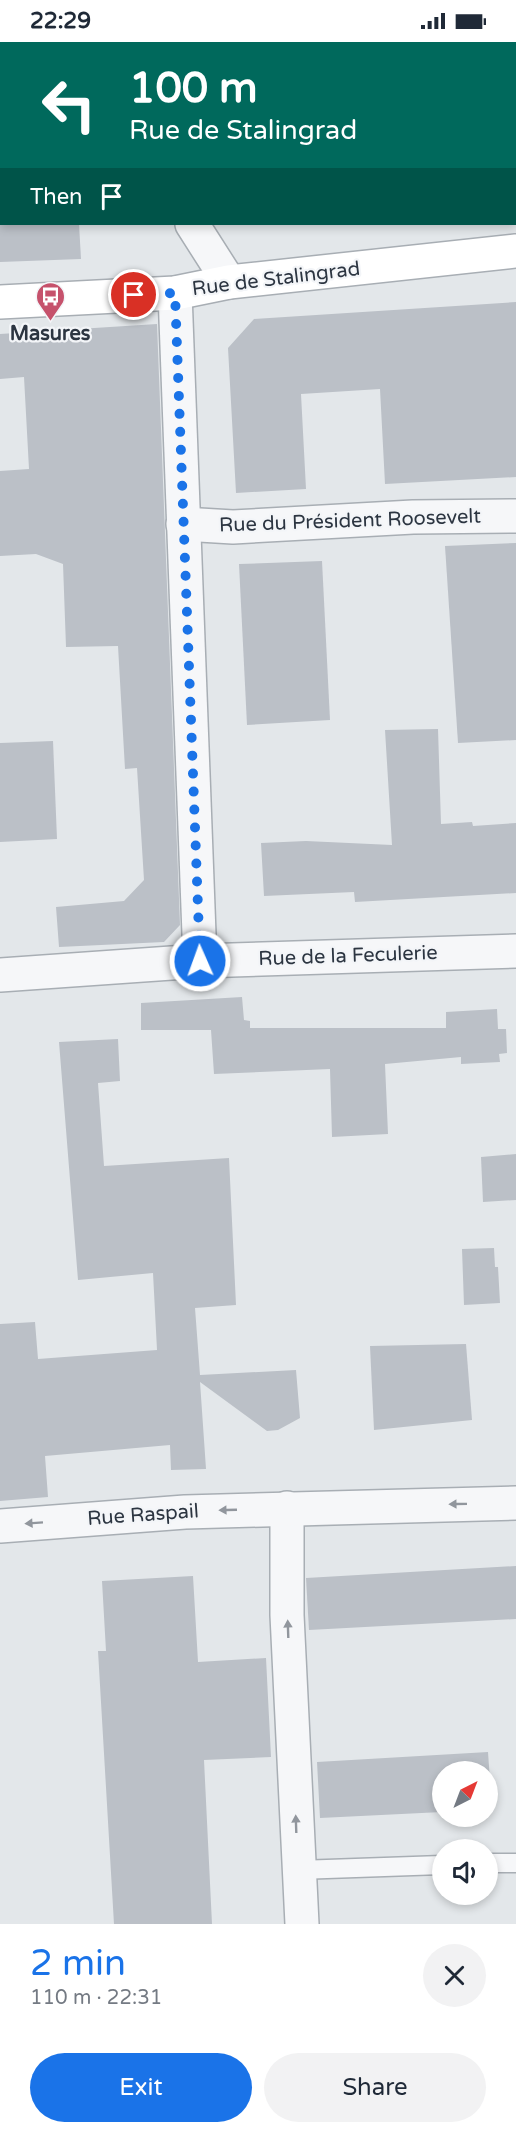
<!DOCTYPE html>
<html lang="en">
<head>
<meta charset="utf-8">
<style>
  body { margin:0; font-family:"Varela Round",sans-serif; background:#f2f2f3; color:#1f2937; height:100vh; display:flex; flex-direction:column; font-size:22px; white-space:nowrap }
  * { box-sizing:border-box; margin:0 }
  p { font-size:20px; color:#747a83 }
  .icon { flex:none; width:33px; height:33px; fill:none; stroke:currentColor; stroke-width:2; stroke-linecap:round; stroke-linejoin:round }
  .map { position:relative; height:1882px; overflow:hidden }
  .panel { display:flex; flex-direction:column; background:#fff; flex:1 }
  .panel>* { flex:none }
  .hud { position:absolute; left:0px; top:0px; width:516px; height:183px; box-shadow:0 3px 9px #0003; background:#00695c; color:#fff; overflow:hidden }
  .needle { width:39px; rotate:42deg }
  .controls { position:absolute; left:432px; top:1719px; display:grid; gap:12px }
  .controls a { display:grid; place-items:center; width:66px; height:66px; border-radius:50%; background:#fff; box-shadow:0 3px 9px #0003; font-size:30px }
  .pin { position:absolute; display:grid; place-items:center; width:51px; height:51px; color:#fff; margin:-26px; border:3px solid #fff; border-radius:50%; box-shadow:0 2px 6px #0007 }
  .me { position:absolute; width:66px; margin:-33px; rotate:358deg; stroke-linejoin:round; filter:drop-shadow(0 0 4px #0008) }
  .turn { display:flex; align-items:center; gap:21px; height:126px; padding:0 30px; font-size:27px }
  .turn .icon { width:78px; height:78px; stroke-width:2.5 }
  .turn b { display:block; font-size:42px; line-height:51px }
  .then { display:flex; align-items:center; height:57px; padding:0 30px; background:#0003; gap:12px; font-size:22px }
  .round { display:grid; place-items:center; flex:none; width:63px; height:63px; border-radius:32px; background:#f2f2f3 }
  .summary { display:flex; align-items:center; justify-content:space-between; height:102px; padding:0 30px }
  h1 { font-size:36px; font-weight:600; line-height:45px; color:#1a73e8 }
  .action { display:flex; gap:12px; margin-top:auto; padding:12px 30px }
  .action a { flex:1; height:69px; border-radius:36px; background:#1a73e8; color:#fff; font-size:24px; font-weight:600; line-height:69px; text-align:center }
  .action a+a { background:#f2f2f3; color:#1f2937 }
  .status { display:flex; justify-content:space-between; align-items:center; height:42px; padding:0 30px; background:#fff; direction:ltr }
  .status svg { height:16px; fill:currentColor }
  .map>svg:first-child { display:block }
</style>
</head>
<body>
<div class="status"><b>22:29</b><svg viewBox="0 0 49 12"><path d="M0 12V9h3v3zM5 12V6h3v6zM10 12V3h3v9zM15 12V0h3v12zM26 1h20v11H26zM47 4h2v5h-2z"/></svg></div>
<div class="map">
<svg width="516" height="1882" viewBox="0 0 516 1882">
  <rect width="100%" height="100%" fill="#e3e7ea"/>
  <!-- building -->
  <g fill="#bbc0c7">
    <path d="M 0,182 L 79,182 L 81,217 L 0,220 Z"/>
    <path d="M 516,260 L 516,435 L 385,442 L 380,347 L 301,352 L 306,447 L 236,451 L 228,306 L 254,277 Z"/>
    <path d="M 157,282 L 180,883 L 164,900 L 59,905 L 56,865 L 124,859 L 144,838 L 137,726 L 125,727 L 118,604 L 66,605 L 63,522 L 36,512 L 0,514 L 0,429 L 29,427 L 24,335 L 0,337 L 0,292 Z"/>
    <path d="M 516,501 L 516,698 L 458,701 L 445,504 Z"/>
    <path d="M 322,519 L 330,678 L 247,683 L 239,522 Z"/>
    <path d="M 438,687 L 441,782 L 472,780 L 473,784 L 516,781 L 516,851 L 355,860 L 354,850 L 264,854 L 261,801 L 306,799 L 392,803 L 385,688 Z"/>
    <path d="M 53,699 L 57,797 L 0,800 L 0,701 Z"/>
    <path d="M 242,955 L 244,978 L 250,979 L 250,986 L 446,986 L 446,970 L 497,967 L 498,987 L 506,987 L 507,1011 L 499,1012 L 500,1020 L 461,1022 L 461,1015 L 385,1022 L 388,1092 L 332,1095 L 330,1027 L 214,1032 L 211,988 L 141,988 L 141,961 Z"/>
    <path d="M 118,997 L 120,1039 L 98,1041 L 104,1124 L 229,1116 L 236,1263 L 195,1266 L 200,1333 L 296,1328 L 300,1376 L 278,1388 L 267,1389 L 200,1340 L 206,1427 L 171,1428 L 170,1403 L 45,1414 L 48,1455 L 0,1459 L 0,1282 L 35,1280 L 38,1317 L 157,1308 L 153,1231 L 78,1238 L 59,1000 Z"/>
    <path d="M 516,1112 L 516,1158 L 483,1160 L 481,1115 Z"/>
    <path d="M 494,1206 L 495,1225 L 498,1225 L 500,1261 L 464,1263 L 462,1207 Z"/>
    <path d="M 466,1302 L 472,1378 L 374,1388 L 370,1304 Z"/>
    <path d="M 516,1524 L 516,1577 L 309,1588 L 306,1536 Z"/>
    <path d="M 193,1534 L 198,1620 L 266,1616 L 271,1715 L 204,1718 L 212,1882 L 114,1882 L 98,1609 L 106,1609 L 102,1539 Z"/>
    <path d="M 488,1710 L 492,1767 L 488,1767 L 488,1730 L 442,1730 L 442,1770 L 320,1776 L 317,1720 Z"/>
  </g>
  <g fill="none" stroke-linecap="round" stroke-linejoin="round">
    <defs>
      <g id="lane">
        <path d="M 488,1821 L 516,1821"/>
        <path d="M 298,1828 L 442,1823"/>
      </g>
      <g id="street">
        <path d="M 0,15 L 2,16"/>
        <path d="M 192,182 L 229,240"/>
        <path d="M 175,251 L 200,919"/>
        <path d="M 183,482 L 233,485 L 413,475 L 516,474"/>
        <path d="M 0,933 L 200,919 L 516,909"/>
        <path d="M 287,1466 L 287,1573 L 302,1882"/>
        <path d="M 0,1484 L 185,1470 L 516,1461"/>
      </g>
      <path id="secondary" d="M 0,260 L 175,251 L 229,240 L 516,209"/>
    </defs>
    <!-- lane casing -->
    <use href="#lane" stroke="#a8aeb4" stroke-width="21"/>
    <!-- street casing -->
    <use href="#street" stroke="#a8aeb4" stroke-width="36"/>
    <!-- secondary casing -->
    <use href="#secondary" stroke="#a8aeb4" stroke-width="36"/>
    <!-- lane -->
    <use href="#lane" stroke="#f6f7f9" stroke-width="18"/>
    <!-- street -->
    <use href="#street" stroke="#f6f7f9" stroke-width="33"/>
    <!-- secondary -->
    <use href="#secondary" stroke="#fff" stroke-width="33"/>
  </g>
  <!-- one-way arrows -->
  <defs><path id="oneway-solid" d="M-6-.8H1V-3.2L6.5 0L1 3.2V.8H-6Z" transform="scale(1.5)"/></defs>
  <g fill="#91969d">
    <use href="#oneway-solid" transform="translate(458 1462) rotate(179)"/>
    <use href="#oneway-solid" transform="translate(228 1468) rotate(178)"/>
    <use href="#oneway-solid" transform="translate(34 1481) rotate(176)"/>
    <use href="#oneway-solid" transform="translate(288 1587) rotate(-92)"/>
    <use href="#oneway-solid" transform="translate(296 1782) rotate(-92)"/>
  </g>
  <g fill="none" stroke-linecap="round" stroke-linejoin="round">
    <!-- route -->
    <path stroke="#1a73e8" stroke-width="10" stroke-dasharray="0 18" d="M 134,253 L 175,251 L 200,919"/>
  </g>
  <!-- icons -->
  <defs>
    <symbol id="bus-pin" viewBox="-11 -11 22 30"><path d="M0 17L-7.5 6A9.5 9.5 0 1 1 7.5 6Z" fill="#c6526c" stroke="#f3f5f8"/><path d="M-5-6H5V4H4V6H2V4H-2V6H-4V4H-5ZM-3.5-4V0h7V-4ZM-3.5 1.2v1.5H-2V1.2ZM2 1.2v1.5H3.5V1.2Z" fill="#fff"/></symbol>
  </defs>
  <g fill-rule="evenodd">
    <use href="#bus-pin" x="34" y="238" width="33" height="45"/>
  </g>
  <g text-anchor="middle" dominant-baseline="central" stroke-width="4.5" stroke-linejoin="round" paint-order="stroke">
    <!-- street labels -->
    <g font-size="20" fill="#2c3541" stroke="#f3f5f8">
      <text transform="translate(276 237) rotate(-7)">Rue de Stalingrad</text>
      <text transform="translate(350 479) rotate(-2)">Rue du Président Roosevelt</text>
      <text transform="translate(348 914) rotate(-2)">Rue de la Feculerie</text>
      <text transform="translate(143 1473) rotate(-4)">Rue Raspail</text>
    </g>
    <!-- poi labels -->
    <g font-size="20" font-weight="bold" fill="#2c3541" stroke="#f3f5f8">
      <text x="50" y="292">Masures</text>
    </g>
  </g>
</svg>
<div class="controls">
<a><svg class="needle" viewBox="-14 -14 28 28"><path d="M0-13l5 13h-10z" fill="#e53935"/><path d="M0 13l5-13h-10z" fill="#747a83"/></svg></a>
<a><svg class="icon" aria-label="sound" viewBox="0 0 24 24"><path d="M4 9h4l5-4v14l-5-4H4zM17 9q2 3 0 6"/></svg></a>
</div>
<div class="pin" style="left:134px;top:253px;background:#d93025"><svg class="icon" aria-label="arrive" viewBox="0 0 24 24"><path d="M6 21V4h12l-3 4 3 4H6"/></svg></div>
<svg class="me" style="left:200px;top:919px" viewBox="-20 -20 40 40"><circle r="17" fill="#1a73e8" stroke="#fff" stroke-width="3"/><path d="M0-11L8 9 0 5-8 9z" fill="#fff"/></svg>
<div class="hud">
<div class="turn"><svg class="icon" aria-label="left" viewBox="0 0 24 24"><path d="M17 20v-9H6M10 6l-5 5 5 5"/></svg><div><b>100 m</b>Rue de Stalingrad</div></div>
<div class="then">Then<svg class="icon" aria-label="arrive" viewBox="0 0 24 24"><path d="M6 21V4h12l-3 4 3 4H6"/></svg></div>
</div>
</div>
<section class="panel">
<div class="summary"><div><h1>2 min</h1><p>110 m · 22:31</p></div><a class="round"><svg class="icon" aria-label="close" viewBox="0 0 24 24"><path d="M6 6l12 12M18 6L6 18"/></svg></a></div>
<div class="action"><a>Exit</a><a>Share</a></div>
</section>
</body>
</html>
